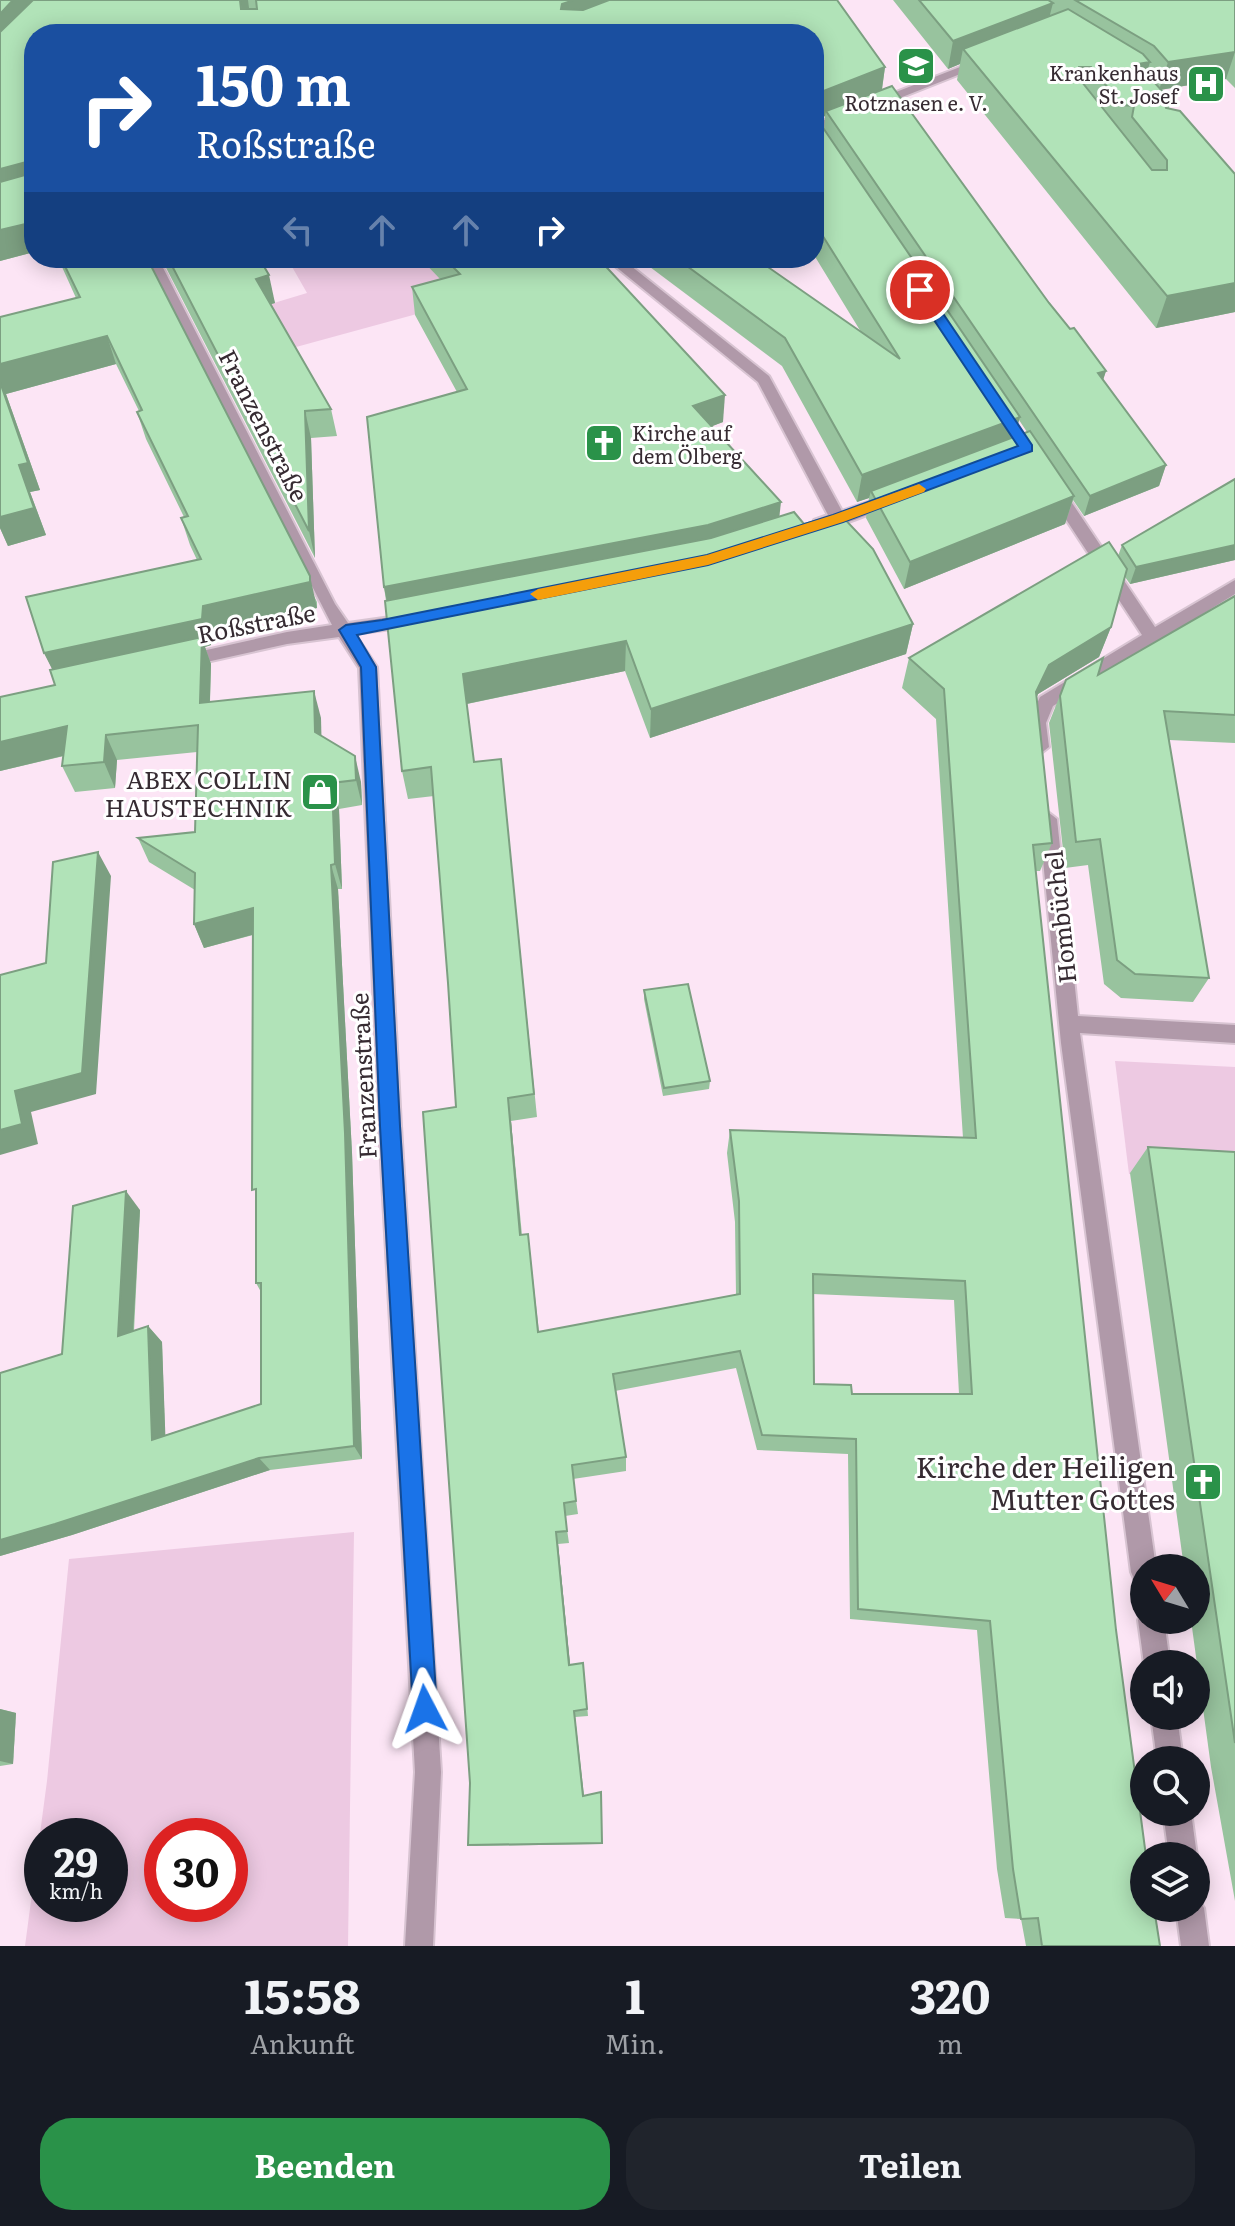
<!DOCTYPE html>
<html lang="de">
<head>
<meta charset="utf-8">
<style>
  body { margin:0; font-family:Literata,serif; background:#20242c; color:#f1f3f6; height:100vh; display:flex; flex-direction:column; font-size:30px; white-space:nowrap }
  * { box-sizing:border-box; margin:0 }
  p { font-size:26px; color:#9ea1a6 }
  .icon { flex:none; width:44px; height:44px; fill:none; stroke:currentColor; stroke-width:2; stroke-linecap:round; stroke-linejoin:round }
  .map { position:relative; height:1946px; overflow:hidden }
  .sheet { display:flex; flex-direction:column; background:#171b24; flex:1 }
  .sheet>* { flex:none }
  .top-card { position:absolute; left:24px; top:24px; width:800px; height:244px; border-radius:32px; box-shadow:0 4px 20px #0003; background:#1a4fa0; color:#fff; overflow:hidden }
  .needle { width:52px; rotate:308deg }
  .buttons { position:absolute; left:1130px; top:1554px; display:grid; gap:16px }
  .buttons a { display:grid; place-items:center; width:80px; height:80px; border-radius:50%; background:#171b24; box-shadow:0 4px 20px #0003; font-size:40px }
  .speed { position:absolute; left:24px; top:1818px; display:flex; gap:16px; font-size:40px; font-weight:700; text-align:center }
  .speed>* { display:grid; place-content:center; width:104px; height:104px; border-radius:50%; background:#171b24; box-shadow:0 4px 20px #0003; line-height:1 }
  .speed small { font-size:20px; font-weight:400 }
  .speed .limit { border:12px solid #d22; background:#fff; color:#111 }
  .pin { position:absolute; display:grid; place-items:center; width:68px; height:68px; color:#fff; margin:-34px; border:4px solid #fff; border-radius:50%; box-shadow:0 2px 8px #0007 }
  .me { position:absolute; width:88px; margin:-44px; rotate:356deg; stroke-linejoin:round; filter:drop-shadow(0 0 6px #0008) }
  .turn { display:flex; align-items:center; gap:28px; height:168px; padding:0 40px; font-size:36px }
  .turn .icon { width:104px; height:104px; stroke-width:2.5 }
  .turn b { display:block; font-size:56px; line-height:68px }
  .lanes { display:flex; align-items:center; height:76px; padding:0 40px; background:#0003; justify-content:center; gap:40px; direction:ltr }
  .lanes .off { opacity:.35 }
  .eta { display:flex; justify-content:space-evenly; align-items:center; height:136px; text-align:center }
  .eta b { font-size:48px; font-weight:700; line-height:56px }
  .action { display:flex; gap:16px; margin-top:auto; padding:16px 40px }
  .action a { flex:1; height:92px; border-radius:32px; background:#2a9249; color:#fff; font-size:32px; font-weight:700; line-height:92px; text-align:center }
  .action a+a { background:#20242c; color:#f1f3f6 }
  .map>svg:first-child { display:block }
</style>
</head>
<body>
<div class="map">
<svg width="1235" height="1946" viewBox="0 0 1235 1946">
  <rect width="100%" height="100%" fill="#fce5f5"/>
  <!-- green -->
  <g fill="#edc9e2" fill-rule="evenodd">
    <path d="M 287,258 L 420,258 L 443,281 L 446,306 L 234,364 L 211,322 L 307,293 Z"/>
    <path d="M 1115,1061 L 1235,1067 L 1235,1179 L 1129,1174 Z"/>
    <path d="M 354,1532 L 348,1946 L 25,1946 L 47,1781 L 69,1559 ZM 110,1836 L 110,1904 L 42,1904 L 42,1836 ZM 230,1836 L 230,1904 L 162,1904 L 162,1836 Z"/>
  </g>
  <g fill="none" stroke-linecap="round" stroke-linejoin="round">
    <defs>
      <g id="street">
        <path d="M 978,60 L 988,63 L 814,132 L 814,124 Z"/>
        <path d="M 144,258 L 158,258 L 335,604 L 348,623 L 412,614 L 420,620 L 412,626 L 355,634 L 377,667 L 401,1126 L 441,1772 L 433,1946 L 405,1946 L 415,1772 L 379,1126 L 359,668 L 339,637 L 287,644 L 184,667 L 175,661 L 184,655 L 287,632 L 332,625 Z"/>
        <path d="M 605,258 L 621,258 L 769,376 L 842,511 L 892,494 L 898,495 L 898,503 C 877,510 833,532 814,528 L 814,520 L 828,515 L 758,382 Z"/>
        <path d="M 1054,484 L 1060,485 L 1155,627 L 1235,580 L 1235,594 L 1053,706 L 1046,723 L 1049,747 L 1040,754 L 1031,747 L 1028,723 L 1040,697 L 1142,635 L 1046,489 Z"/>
        <path d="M 1048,812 L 1057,819 L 1078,1016 L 1235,1025 L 1235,1043 L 1080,1033 L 1156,1568 L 1144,1568 L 1144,1585 L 1135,1581 L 1131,1572 L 1061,1043 L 1039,819 Z"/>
        <path d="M 1144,1610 L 1144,1620 L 1164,1620 L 1170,1664 L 1144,1664 L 1138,1620 Z"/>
        <path d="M 1151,1716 L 1177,1716 L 1183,1760 L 1157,1760 Z"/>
        <path d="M 1163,1812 L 1191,1812 L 1197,1856 L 1196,1858 L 1169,1856 Z"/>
        <path d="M 1196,1896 L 1204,1908 L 1209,1946 L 1181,1946 L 1176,1908 L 1196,1908 Z"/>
      </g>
    </defs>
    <!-- street casing -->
    <use href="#street" stroke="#d8c4d2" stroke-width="4"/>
    <!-- street -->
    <use href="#street" fill="#b099a9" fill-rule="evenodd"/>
  </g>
  <!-- wall -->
  <g fill="#98c39e" fill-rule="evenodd">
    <path d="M 0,0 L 837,0 L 885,67 L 882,90 L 1070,329 L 1106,371 L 1103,380 L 1166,465 L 1159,486 L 1084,516 L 1073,500 L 1065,524 L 904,589 L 866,518 L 869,498 L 857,502 L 782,366 L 638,258 L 755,258 L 861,332 L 814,255 L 814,34 L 34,34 L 34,252 L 0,261 ZM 825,116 L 824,130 L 817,120 ZM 1019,420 L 1027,432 L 1015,437 Z"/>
    <path d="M 893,0 L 1235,0 L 1235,88 L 1226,79 L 1160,90 L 1171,101 L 1169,108 L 1235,174 L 1235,312 L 1156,328 L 957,80 L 960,64 L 948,69 Z"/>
    <path d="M 58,258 L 147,258 L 317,602 L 317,608 L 211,632 L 211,645 L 205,647 L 211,664 L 210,702 L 321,718 L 321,735 L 361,782 L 362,805 L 339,809 L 342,889 L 338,889 L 352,1153 L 362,1459 L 270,1470 L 72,1535 L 0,1556 L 0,1373 L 62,1354 L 140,1210 L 134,1331 L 148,1326 L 162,1342 L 165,1435 L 261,1404 L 261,1292 L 256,1283 L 253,935 L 204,948 L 194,924 L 195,890 L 149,862 L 138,838 L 195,832 L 197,752 L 117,760 L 115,788 L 75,792 L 62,766 L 64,756 L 0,771 L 0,697 L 55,685 L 53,670 L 44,653 L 197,560 L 190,545 L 181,518 L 184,517 L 146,439 L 137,412 L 139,411 L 116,364 L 6,394 L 40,490 L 30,492 L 46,535 L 8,546 L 0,528 L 0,317 L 76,298 Z"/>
    <path d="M 161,258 L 259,258 L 275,303 L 270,304 L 331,409 L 337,436 L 311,438 L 315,558 Z"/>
    <path d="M 420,258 L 598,258 L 723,422 L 712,426 L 779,517 L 804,524 L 913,624 L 906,654 L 650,738 L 625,671 L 467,704 L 474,762 L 501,759 L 537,1117 L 511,1121 L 522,1235 L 528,1234 L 539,1332 L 736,1295 L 735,1222 L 727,1153 L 730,1130 L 963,1138 L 936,719 L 902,688 L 909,658 L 1118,556 L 1122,545 L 1235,479 L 1235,560 L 1130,584 L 1125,577 L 1111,627 L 1099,657 L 1038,694 L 1036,699 L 1052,843 L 1040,871 L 1036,871 L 1116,1630 L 1143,1840 L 1160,1946 L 1026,1946 L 1021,1919 L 1005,1918 L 997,1869 L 977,1630 L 850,1619 L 848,1454 L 757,1450 L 736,1368 L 615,1391 L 626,1457 L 626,1471 L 573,1479 L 578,1514 L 565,1516 L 569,1543 L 558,1544 L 570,1665 L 584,1671 L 588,1716 L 575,1717 L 584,1795 L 602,1844 L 474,1846 L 468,1845 L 470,1783 L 456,1107 L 448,983 L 434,796 L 408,799 L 402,771 L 386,601 L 384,587 L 457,392 L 415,315 L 412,287 L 440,279 ZM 813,1294 L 954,1300 L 959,1394 L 852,1394 L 814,1384 Z"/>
    <path d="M 1235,596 L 1235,743 L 1169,740 L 1209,978 L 1193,1002 L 1121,998 L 1104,984 L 1088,865 L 1065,868 L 1049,723 L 1066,680 L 1098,675 Z"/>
    <path d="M 644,990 L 710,1081 L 709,1089 L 663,1096 L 644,999 Z"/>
    <path d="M 1148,1147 L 1235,1152 L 1235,1901 L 1211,1767 L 1191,1620 L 1196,1620 L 1196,1568 L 1184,1568 L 1130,1173 Z"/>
    <path d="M 0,1709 L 16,1713 L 13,1764 L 0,1766 Z"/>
  </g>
  <!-- shaded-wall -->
  <g fill="#7c9f81">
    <path d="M 13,0 L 48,0 L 0,51 L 0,14 Z"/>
    <path d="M 240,0 L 248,0 L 249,8 L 246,34 Z"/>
    <path d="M 574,0 L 649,0 L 562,34 L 562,4 Z"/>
    <path d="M 1053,3 L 1046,30 L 963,49 L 960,64 L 948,69 L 953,41 Z"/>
    <path d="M 1235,52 L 1226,79 L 1159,90 L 1168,62 Z"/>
    <path d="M 1150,62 L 1141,93 L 1138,64 Z"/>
    <path d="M 885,67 L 881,95 L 826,111 L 825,116 L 814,121 L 816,94 Z"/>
    <path d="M 26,162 L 34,184 L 0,199 L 0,169 Z"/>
    <path d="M 34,222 L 34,252 L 0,261 L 0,230 Z"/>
    <path d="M 269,275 L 275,303 L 262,307 L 256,279 Z"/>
    <path d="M 1235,283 L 1235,312 L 1156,328 L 1167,296 Z"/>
    <path d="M 107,336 L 116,364 L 6,394 L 40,490 L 30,492 L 46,535 L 8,546 L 0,528 L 0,517 L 19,465 L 0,382 L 0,364 Z"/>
    <path d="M 1106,371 L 1099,392 L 1098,373 Z"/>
    <path d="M 725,395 L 723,422 L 692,434 L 693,406 Z"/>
    <path d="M 305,411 L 311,438 L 315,558 L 309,531 Z"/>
    <path d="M 1020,417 L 1012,444 L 871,491 L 869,498 L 857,502 L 862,475 Z"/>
    <path d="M 1166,465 L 1159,486 L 1084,516 L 1090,496 Z"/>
    <path d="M 1074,496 L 1065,524 L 904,589 L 910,562 Z"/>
    <path d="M 781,502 L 778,529 L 389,613 L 384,587 Z"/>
    <path d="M 1235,545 L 1235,560 L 1130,584 L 1136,567 Z"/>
    <path d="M 310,576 L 317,608 L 211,632 L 211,645 L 205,647 L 211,664 L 209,729 L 57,679 L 44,653 L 203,606 Z"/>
    <path d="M 913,624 L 906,654 L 650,738 L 651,709 Z"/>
    <path d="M 1111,627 L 1099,657 L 1038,694 L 1025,722 L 1036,692 L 1049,665 Z"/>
    <path d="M 626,641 L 625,671 L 466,704 L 463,674 Z"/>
    <path d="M 314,691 L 321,718 L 322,758 L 315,732 Z"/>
    <path d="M 67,726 L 79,752 L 0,771 L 0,742 Z"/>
    <path d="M 106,735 L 117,760 L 115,788 L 104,762 Z"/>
    <path d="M 355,756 L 361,782 L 362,805 L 356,780 Z"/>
    <path d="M 332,783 L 339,809 L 342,889 L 335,864 Z"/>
    <path d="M 98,852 L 111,876 L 96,1094 L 31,1112 L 38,1144 L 0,1155 L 0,1130 Z"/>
    <path d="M 331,865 L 338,889 L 352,1153 L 362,1459 L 354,1446 Z"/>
    <path d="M 253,908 L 262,932 L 204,948 L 194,924 Z"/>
    <path d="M 508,1098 L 511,1121 L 523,1255 L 520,1235 Z"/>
    <path d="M 126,1191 L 140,1210 L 132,1352 L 118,1336 Z"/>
    <path d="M 148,1326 L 162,1342 L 166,1453 L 152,1440 Z"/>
    <path d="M 259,1458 L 270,1470 L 72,1535 L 0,1556 L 0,1540 Z"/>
    <path d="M 556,1532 L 558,1544 L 571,1673 L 569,1665 Z"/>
    <path d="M 0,1709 L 16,1713 L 13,1764 L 0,1761 Z"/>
    <path d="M 574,1711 L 575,1717 L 584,1799 L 583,1796 Z"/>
  </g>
  <!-- building -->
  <g fill="#b1e3b8" stroke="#7c9f81" stroke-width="2" fill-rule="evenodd">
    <path d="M 0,0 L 13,0 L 0,14 Z"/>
    <path d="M 33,0 L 240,0 L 241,9 L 257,9 L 256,0 L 574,0 L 562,4 L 561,9 L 583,10 L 609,0 L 837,0 L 885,67 L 816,94 L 815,116 L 1020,417 L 862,475 L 785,338 L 676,258 L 755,258 L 900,359 L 814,222 L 814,34 L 34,34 L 34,222 L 0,230 L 0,182 L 25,175 L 26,162 L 0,169 L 0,32 Z"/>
    <path d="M 919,0 L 1048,0 L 1053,3 L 953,41 Z"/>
    <path d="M 1075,0 L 1235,0 L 1235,52 L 1168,62 L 1154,46 Z"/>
    <path d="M 1068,9 L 1143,54 L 1150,62 L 1138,64 L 1171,101 L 1165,104 L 1166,108 L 1180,111 L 1235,174 L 1235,283 L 1167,296 L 963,49 ZM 1079,67 L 1091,67 L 1122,105 L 1134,106 L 1132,117 L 1167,160 L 1167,170 L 1152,170 L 1078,77 Z"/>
    <path d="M 892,86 L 1049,303 L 1070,329 L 1074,328 L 1106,371 L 1098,373 L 1166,465 L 1090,496 L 826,111 Z"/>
    <path d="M 61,258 L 147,258 L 310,576 L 310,582 L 203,606 L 202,619 L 44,653 L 26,597 L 201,559 L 181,518 L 188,516 L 137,412 L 142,410 L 107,336 L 0,364 L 0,317 L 80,297 Z"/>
    <path d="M 168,258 L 259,258 L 269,275 L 256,279 L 331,409 L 305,411 L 309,531 Z"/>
    <path d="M 444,258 L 598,258 L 725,395 L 693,406 L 781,502 L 708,525 L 384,587 L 367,417 L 467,389 L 412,287 L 460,274 Z"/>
    <path d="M 0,382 L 28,463 L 19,465 L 34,508 L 0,517 Z"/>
    <path d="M 1030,431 L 1074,496 L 910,562 L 871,491 Z"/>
    <path d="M 1235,479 L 1235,545 L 1136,567 L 1122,545 Z"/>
    <path d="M 794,512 L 804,524 L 840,514 L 873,549 L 913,624 L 651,709 L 626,641 L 463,674 L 474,762 L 501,759 L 534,1094 L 508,1098 L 520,1235 L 528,1234 L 538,1332 L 740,1294 L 739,1201 L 730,1130 L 976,1138 L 944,689 L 909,658 L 1109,542 L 1127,569 L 1111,627 L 1049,665 L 1036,692 L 1052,843 L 1033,845 L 1116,1630 L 1146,1856 L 1144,1856 L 1144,1908 L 1154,1908 L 1160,1946 L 1042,1946 L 1038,1918 L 1021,1919 L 1013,1869 L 990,1621 L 858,1609 L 856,1439 L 762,1435 L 740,1351 L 613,1374 L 626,1457 L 572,1465 L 576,1501 L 564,1503 L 567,1531 L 556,1532 L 569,1665 L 583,1663 L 587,1709 L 574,1711 L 583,1796 L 601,1792 L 602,1843 L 468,1845 L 470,1783 L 423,1112 L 456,1107 L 448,983 L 431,767 L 402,771 L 385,601 L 711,538 ZM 813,1274 L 965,1281 L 972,1394 L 852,1394 L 851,1385 L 814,1384 Z"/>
    <path d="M 1235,596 L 1235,715 L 1164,711 L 1209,978 L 1135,974 L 1117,960 L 1100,839 L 1076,842 L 1060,696 L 1066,680 L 1103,658 L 1098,675 Z"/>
    <path d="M 202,637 L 200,703 L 314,691 L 315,732 L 355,756 L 356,780 L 332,783 L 335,864 L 331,865 L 345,1133 L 354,1446 L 259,1458 L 55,1524 L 0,1540 L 0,1373 L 62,1354 L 73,1206 L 126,1191 L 118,1336 L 148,1326 L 152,1440 L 261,1404 L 261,1283 L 256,1283 L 256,1189 L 252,1190 L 253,908 L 194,924 L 195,873 L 138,838 L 195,832 L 198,725 L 106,735 L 104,762 L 62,766 L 67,726 L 0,742 L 0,697 L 55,685 L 50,670 Z"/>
    <path d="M 98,852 L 82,1073 L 15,1091 L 22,1124 L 0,1130 L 0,975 L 46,963 L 53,862 Z"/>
    <path d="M 688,984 L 710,1081 L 664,1088 L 644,990 Z"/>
    <path d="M 1148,1147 L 1235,1152 L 1235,1743 Z"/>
  </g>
  <!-- route -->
  <path fill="#1a73e8" stroke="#114b97" stroke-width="2" d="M 916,287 L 925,287 L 1032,445 L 1032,451 L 843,522 L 708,565 L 357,635 L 376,667 L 400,1126 L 437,1709 L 433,1717 L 425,1721 L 416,1717 L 413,1709 L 380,1126 L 361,667 L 339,630 L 346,625 L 382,620 L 707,555 L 833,515 L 1018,446 L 914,290 Z"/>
  <!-- slow -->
  <path fill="#f59e0b" d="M 919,484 L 926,489 L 924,492 L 843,522 L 708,565 L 538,600 L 530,594 L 538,589 L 707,555 L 833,515 Z"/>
  <!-- icons -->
  <defs>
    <symbol id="school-square" viewBox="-11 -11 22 22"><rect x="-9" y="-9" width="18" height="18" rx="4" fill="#2a9249" stroke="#fff"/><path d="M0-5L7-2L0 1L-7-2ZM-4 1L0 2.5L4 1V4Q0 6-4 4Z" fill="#fff"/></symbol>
    <symbol id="hospital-square" viewBox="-11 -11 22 22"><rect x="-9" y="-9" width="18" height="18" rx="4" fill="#2a9249" stroke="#fff"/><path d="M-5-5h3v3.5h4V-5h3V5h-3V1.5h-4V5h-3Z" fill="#fff"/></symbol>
    <symbol id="church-square" viewBox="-11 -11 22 22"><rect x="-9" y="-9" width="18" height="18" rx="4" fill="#2a9249" stroke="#fff"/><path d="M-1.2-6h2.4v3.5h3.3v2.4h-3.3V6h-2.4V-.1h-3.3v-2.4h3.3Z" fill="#fff"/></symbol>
    <symbol id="shop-square" viewBox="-11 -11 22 22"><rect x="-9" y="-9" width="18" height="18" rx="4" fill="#2a9249" stroke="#fff"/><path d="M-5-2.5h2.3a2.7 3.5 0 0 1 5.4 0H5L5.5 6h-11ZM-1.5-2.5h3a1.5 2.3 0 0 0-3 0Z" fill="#fff"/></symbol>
  </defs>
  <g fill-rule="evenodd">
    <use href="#school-square" x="894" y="44" width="44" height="44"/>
    <use href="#hospital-square" x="1184" y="62" width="44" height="44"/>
    <use href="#church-square" x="582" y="421" width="44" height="44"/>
    <use href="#shop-square" x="298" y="770" width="44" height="44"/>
    <use href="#church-square" x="1181" y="1460" width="44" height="44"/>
  </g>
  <g text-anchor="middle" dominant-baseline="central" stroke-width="6" stroke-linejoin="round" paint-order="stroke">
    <!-- far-poi labels -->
    <g font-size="20" fill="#362b32" stroke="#fff" text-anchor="end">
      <text x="1178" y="72">Krankenhaus<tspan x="1178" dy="23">St. Josef</tspan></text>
      <text x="916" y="102" text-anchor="middle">Rotznasen e. V.</text>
      <text x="632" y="432" text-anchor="start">Kirche auf<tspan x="632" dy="23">dem Ölberg</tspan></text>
    </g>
    <!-- street labels -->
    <g font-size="24" fill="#362b32" stroke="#fff">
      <text transform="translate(265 425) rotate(63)">Franzenstraße</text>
      <text transform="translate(256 622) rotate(-11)">Roßstraße</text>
      <text transform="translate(1059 917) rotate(-96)">Hombüchel</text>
      <text transform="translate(362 1076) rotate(-93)">Franzenstraße</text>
    </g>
    <!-- poi labels -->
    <g font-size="24" fill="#362b32" stroke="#fff" text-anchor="end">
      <text x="292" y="778">ABEX COLLIN<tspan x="292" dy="28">HAUSTECHNIK</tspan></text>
    </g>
    <!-- near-poi labels -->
    <g font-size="28" fill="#362b32" stroke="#fff" text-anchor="end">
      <text x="1175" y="1466">Kirche der Heiligen<tspan x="1175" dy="32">Mutter Gottes</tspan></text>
    </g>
  </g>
</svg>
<div class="buttons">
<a><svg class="needle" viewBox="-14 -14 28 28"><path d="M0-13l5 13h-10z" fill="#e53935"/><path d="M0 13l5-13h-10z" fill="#9ea1a6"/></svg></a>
<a><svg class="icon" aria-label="sound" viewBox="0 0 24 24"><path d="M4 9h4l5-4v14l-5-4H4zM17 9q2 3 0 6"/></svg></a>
<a><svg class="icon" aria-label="search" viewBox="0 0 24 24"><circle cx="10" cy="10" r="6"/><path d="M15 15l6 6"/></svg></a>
<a><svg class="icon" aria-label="layers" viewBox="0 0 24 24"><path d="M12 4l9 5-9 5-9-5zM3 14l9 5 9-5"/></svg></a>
</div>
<div class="speed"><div>29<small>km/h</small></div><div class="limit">30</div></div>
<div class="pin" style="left:920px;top:290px;background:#d93025"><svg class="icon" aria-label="arrive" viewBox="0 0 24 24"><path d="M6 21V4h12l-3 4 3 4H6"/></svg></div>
<svg class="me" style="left:425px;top:1709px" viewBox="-20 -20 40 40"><path d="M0-17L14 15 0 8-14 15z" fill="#1a73e8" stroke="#fff" stroke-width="4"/></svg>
<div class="top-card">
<div class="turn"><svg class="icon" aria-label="right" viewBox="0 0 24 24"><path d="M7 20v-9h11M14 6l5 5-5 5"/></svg><div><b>150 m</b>Roßstraße</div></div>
<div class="lanes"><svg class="icon off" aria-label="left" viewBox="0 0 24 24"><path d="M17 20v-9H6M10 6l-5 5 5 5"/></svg><svg class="icon off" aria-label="ahead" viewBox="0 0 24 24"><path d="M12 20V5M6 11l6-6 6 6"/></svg><svg class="icon off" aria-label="ahead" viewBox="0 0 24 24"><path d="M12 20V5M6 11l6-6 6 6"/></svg><svg class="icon" aria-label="right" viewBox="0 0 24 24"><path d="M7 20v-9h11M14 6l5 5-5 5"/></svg></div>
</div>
</div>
<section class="sheet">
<div class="eta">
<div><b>15:58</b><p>Ankunft</p></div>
<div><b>1</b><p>Min.</p></div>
<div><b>320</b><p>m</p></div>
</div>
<div class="action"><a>Beenden</a><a>Teilen</a></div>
</section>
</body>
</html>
